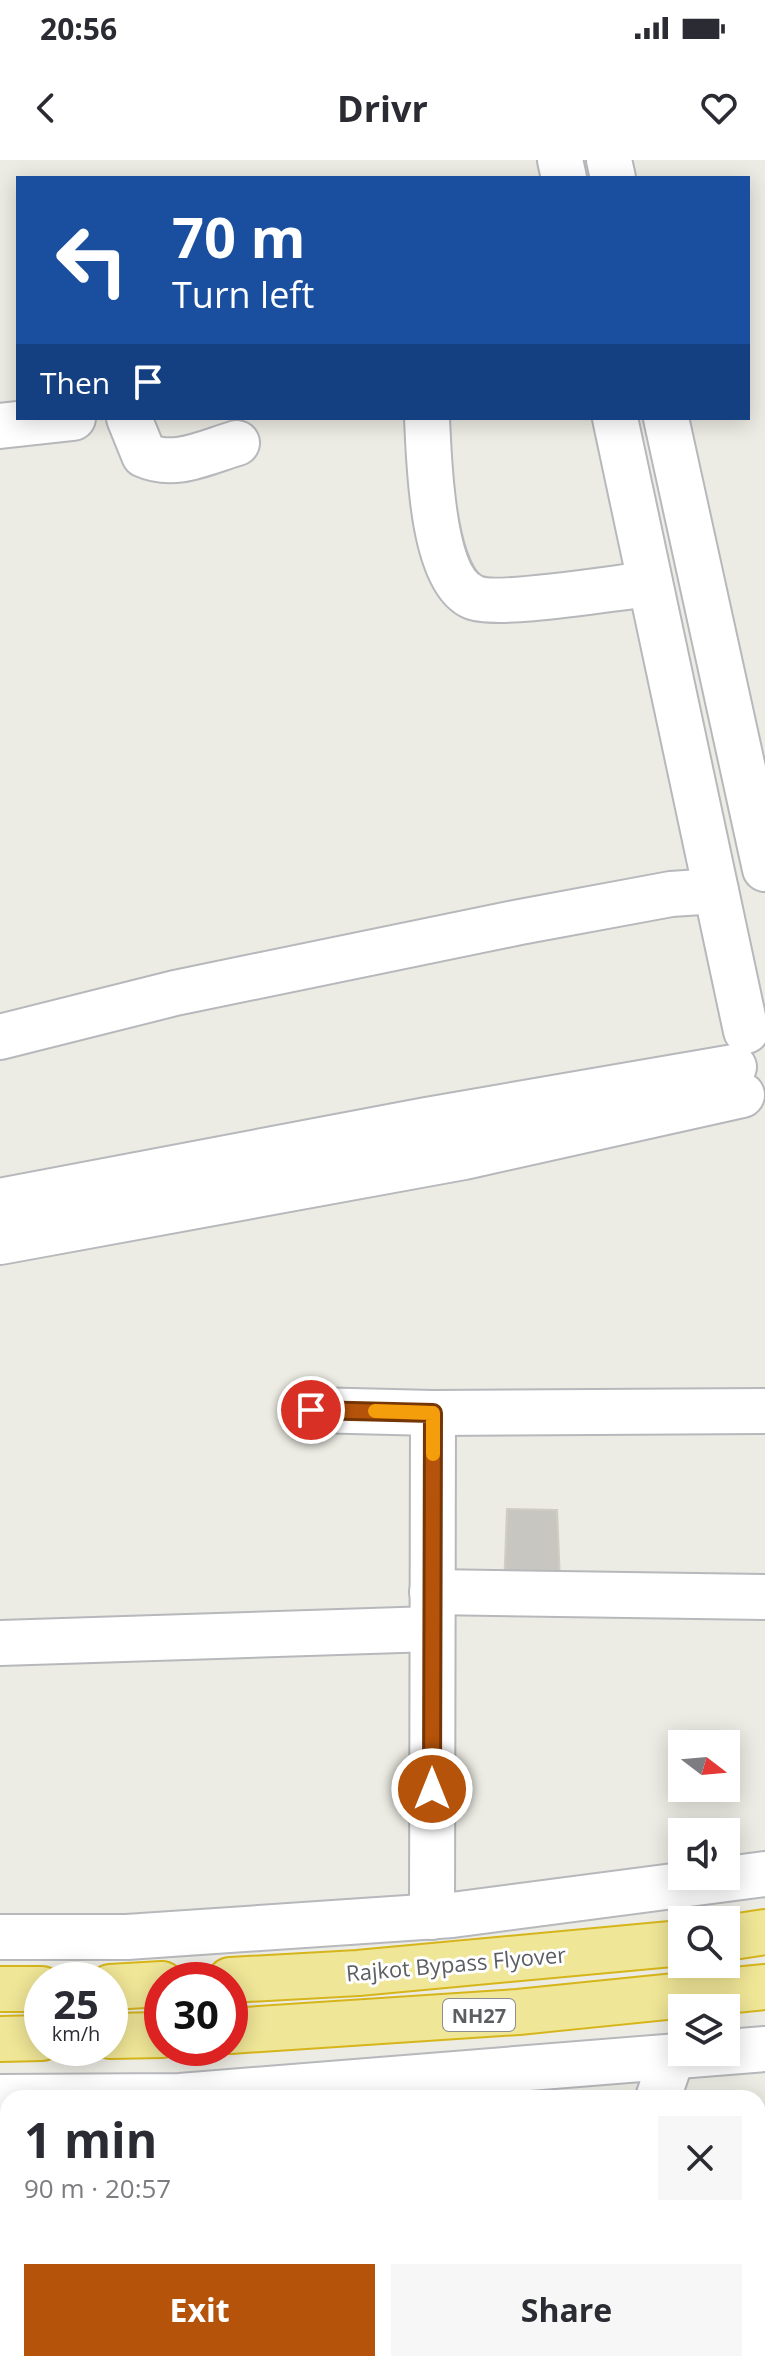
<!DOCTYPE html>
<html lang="en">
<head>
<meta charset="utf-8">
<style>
  body { margin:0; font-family:"Open Sans",sans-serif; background:#f7f7f7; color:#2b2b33; height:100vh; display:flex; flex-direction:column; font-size:30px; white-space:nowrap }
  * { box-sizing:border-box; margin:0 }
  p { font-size:26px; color:#7c7c81 }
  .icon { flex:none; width:44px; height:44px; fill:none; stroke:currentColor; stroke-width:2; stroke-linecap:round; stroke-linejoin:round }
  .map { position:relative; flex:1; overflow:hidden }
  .side { position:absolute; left:0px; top:1930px; width:766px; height:282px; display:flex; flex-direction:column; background:#fff; border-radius:24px 24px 0 0; box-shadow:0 4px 20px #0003 }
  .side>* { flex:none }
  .hud { position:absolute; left:16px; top:16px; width:734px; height:244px; border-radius:0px; box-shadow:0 4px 20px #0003; background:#1a4fa0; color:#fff; overflow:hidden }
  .needle { width:52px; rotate:106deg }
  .controls { position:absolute; left:668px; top:1570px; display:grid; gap:16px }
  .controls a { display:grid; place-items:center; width:72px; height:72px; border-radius:0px; background:#fff; box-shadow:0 4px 20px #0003; font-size:40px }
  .speed { position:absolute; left:24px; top:1802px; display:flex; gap:16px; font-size:40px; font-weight:700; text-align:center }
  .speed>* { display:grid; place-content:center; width:104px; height:104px; border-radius:50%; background:#fff; box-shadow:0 4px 20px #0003; line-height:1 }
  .speed small { font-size:20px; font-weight:400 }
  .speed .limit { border:12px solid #d22; background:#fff; color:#111 }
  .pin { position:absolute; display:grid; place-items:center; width:68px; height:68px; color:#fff; margin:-34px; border:4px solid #fff; border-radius:50%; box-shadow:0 2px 8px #0007 }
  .me { position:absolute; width:88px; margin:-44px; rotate:0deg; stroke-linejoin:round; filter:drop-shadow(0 0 6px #0008) }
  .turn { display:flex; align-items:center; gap:28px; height:168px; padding:0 24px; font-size:36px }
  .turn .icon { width:104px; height:104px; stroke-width:2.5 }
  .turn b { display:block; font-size:56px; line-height:68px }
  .then { display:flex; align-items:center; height:76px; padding:0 24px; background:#0003; gap:16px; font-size:30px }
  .round { display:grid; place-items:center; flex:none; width:84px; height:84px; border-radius:0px; background:#f7f7f7 }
  .head { display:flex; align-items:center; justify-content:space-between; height:136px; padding:0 24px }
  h1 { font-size:48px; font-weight:700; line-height:60px }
  .button { display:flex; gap:16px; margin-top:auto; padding:16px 24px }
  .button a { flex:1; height:92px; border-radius:0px; background:#b45309; color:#fff; font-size:32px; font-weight:700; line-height:92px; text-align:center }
  .button a+a { background:#f7f7f7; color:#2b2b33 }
  .status { display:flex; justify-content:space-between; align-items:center; height:56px; padding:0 40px; background:#fff; direction:ltr }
  .status svg { height:22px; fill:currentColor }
  header { display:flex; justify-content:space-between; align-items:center; height:104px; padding:0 24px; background:#fff; font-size:36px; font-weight:700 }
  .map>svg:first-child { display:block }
</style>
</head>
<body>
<div class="status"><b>20:56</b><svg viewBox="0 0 49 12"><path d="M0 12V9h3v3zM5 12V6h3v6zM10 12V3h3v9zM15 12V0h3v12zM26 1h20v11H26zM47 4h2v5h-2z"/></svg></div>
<header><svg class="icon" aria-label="back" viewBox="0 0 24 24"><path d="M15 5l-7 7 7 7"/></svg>Drivr<svg class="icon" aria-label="heart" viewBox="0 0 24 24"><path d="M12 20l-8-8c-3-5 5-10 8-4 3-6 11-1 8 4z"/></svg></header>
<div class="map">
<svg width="765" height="2211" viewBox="0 0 765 2211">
  <rect width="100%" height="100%" fill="#ecece4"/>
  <!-- building -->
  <path fill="#c8c6c0" stroke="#d0cec3" stroke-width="2" d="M 507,1349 L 557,1350 L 560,1421 L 504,1428 Z"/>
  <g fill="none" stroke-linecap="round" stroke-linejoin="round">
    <defs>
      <g id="minor">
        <path d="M 560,0 L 564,18"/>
        <path d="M 609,0 L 613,18"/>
        <path d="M 129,258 L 144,295 C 175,309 206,292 237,283"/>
        <path d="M 427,258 C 429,298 431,419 473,437 C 496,448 618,427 650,424"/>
        <path d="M 615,258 L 746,871"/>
        <path d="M 666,258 L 765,709"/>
        <path d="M 0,266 L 73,258"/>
        <path d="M 0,877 L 175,833 L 520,762 L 671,734 L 716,731"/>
        <path d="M 0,1041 L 426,960 L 734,907"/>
        <path d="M 0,1082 L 464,997 L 742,935"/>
        <path d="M 311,1250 L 433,1253 L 765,1251"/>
        <path d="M 432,1432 L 765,1437"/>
        <path d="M 0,1483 L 432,1469"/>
        <path d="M 432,1757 L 433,1253"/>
        <path d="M 0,1777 L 127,1777 L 452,1755 L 765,1714"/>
        <path d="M 0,1937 L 180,1936 L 765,1889"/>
        <path d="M 658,1938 L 672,1897"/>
        <path d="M 746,2204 L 765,2211"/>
        <path d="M 570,2211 L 572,2204"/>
      </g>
      <g id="highway">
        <path d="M 726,1778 L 765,1772"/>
        <path d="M 230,1820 L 358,1813 L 682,1783"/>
        <path d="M 110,1827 L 162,1824"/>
        <path d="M 0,1829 L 42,1829"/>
        <path d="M 230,1871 L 518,1852 L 765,1827"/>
        <path d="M 110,1876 L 162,1875"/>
        <path d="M 0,1879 L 42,1878"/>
      </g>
    </defs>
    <!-- minor casing -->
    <use href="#minor" stroke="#b6b8bc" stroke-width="48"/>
    <!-- highway casing -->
    <use href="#highway" stroke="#d6b51a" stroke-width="48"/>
    <!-- minor -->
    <use href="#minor" stroke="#fff" stroke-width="44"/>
    <!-- highway -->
    <use href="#highway" stroke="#f0e697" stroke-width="44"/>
  </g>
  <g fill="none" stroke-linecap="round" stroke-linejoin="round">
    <defs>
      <path id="route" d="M 311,1250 L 433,1253 L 432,1629"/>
    </defs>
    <!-- route casing -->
    <use href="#route" stroke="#753606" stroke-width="20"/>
    <!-- route -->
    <use href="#route" stroke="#b45309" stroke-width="14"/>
    <!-- slow -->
    <path stroke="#f59e0b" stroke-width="14" d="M 375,1251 L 433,1253 L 433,1294"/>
  </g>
  <g text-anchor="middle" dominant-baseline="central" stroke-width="6" stroke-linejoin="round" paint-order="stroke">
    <!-- shield labels -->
    <rect fill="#fff" stroke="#8d8e91" stroke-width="2" x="443" y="1839" width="72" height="32" rx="6"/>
    <g font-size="20" font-weight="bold" fill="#5c5e62">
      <text x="479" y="1855">NH27</text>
    </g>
    <!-- street labels -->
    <g font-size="22" fill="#5c5e62" stroke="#fff">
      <text transform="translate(456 1803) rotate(-5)">Rajkot Bypass Flyover</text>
    </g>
  </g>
</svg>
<div class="controls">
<a><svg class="needle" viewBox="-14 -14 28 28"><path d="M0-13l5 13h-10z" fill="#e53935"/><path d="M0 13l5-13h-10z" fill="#7c7c81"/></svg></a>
<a><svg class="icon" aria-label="sound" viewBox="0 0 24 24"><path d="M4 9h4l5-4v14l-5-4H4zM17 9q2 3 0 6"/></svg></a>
<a><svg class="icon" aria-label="search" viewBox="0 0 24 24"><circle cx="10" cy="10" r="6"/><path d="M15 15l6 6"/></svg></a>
<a><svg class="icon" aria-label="layers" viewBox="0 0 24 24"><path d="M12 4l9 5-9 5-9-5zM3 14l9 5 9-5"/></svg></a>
</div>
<div class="speed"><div>25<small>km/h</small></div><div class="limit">30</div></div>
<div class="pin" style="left:311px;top:1250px;background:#d93025"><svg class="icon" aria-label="arrive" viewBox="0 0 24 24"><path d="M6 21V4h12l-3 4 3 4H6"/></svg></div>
<svg class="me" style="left:432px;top:1629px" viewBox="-20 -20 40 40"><circle r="17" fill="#b45309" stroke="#fff" stroke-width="3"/><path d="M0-11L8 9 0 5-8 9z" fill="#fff"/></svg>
<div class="hud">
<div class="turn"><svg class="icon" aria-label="left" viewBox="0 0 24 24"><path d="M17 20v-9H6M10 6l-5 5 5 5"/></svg><div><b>70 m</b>Turn left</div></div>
<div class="then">Then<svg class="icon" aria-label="arrive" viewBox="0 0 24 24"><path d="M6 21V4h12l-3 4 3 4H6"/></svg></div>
</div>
<section class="side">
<div class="head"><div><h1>1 min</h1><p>90 m · 20:57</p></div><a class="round"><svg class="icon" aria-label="close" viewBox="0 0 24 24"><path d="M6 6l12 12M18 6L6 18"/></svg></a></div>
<div class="button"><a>Exit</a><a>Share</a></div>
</section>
</div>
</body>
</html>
